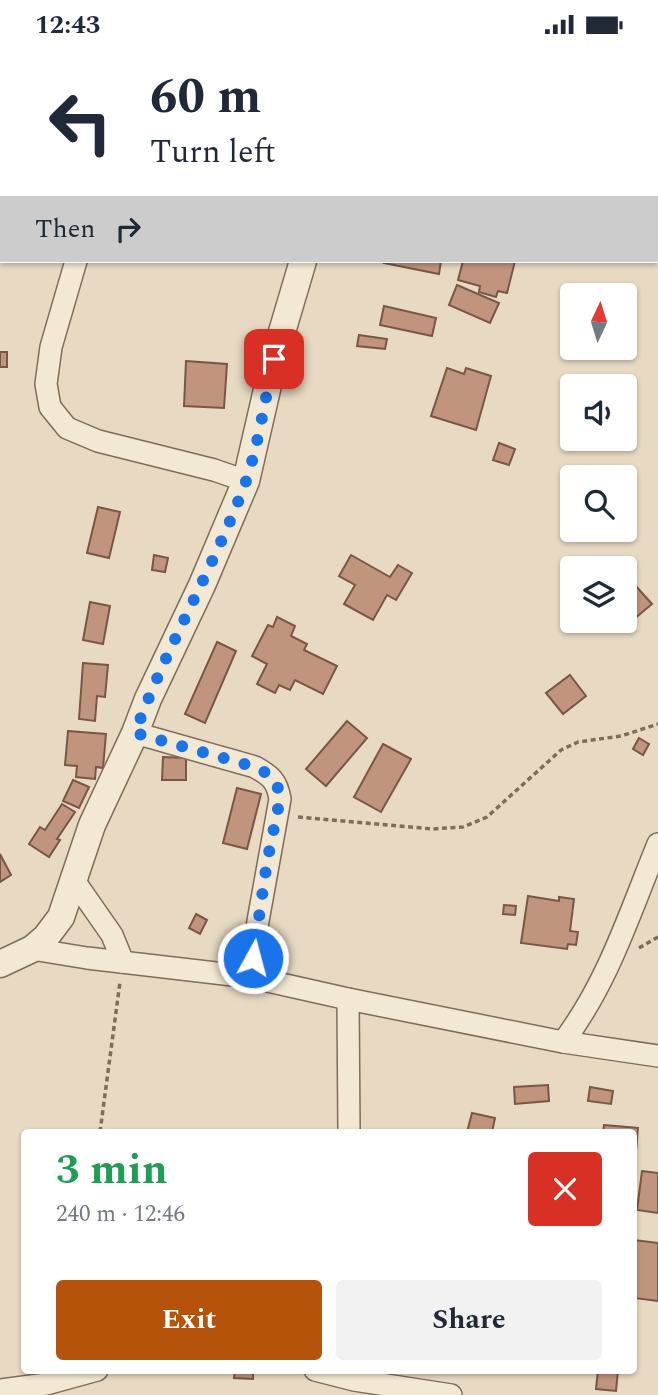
<!DOCTYPE html>
<html lang="en">
<head>
<meta charset="utf-8">
<style>
  body { margin:0; font-family:Spectral,serif; background:#f2f2f3; color:#1f2937; height:100vh; display:flex; flex-direction:column; font-size:26px; white-space:nowrap }
  * { box-sizing:border-box; margin:0 }
  p { font-size:23px; color:#747a83 }
  .icon { flex:none; width:38px; height:38px; fill:none; stroke:currentColor; stroke-width:2; stroke-linecap:round; stroke-linejoin:round }
  .map { position:relative; flex:1; overflow:hidden }
  .panel { position:absolute; left:21px; top:1080px; width:616px; height:245px; display:flex; flex-direction:column; background:#fff; border-radius:7px; box-shadow:0 2px 5px #0004 }
  .panel>* { flex:none }
  .guide { position:absolute; left:0px; top:0px; width:658px; height:214px; box-shadow:0 2px 5px #0004; background:#fff; color:#1f2937; overflow:hidden }
  .needle { width:46px; rotate:4deg }
  .tools { position:absolute; left:560px; top:234px; display:grid; gap:14px }
  .tools a { display:grid; place-items:center; width:77px; height:77px; border-radius:7px; background:#fff; box-shadow:0 2px 5px #0004; font-size:35px }
  .pin { position:absolute; display:grid; place-items:center; width:60px; height:60px; color:#fff; margin:-30px; border-radius:14px; box-shadow:0 4px 10px #0006 }
  .me { position:absolute; width:77px; margin:-38px; rotate:7deg; stroke-linejoin:round; filter:drop-shadow(0 0 5px #0008) }
  .turn { display:flex; align-items:center; gap:24px; height:147px; padding:0 35px; font-size:32px }
  .turn .icon { width:91px; height:91px; stroke-width:2.5 }
  .turn b { display:block; font-size:49px; line-height:60px }
  .then { display:flex; align-items:center; height:66px; padding:0 35px; background:#0003; gap:14px; font-size:26px }
  .round { display:grid; place-items:center; flex:none; width:74px; height:74px; border-radius:7px; background:#f2f2f3 }
  .overview { display:flex; align-items:center; justify-content:space-between; height:119px; padding:0 35px }
  h1 { font-size:42px; font-weight:700; line-height:52px; color:#1e9e55 }
  .action { display:flex; gap:14px; margin-top:auto; padding:14px 35px }
  .action a { flex:1; height:80px; border-radius:7px; background:#b45309; color:#fff; font-size:28px; font-weight:700; line-height:80px; text-align:center }
  .action a+a { background:#f2f2f3; color:#1f2937 }
  .status { display:flex; justify-content:space-between; align-items:center; height:49px; padding:0 35px; background:#fff; direction:ltr }
  .status svg { height:19px; fill:currentColor }
  .map>svg:first-child { display:block }
</style>
</head>
<body>
<div class="status"><b>12:43</b><svg viewBox="0 0 49 12"><path d="M0 12V9h3v3zM5 12V6h3v6zM10 12V3h3v9zM15 12V0h3v12zM26 1h20v11H26zM47 4h2v5h-2z"/></svg></div>
<div class="map">
<svg width="658" height="1346" viewBox="0 0 658 1346">
  <rect width="100%" height="100%" fill="#e7d9c2"/>
  <!-- building -->
  <g fill="#c1947d" stroke="#7a5645" stroke-width="2">
    <path d="M 385,212 L 441,212 L 439,225 L 384,214 Z"/>
    <path d="M 463,212 L 515,212 L 507,244 L 498,242 L 496,248 L 479,243 L 480,237 L 458,231 Z"/>
    <path d="M 457,236 L 499,254 L 490,274 L 449,256 Z"/>
    <path d="M 384,257 L 436,269 L 432,287 L 380,276 Z"/>
    <path d="M 359,286 L 387,290 L 385,300 L 357,297 Z"/>
    <rect x="0" y="303" width="7" height="15"/>
    <path d="M 186,312 L 227,315 L 224,359 L 184,357 Z"/>
    <path d="M 447,319 L 464,325 L 466,319 L 491,327 L 476,381 L 431,367 Z"/>
    <path d="M 499,394 L 515,400 L 509,416 L 493,411 Z"/>
    <path d="M 98,458 L 120,463 L 109,509 L 87,504 Z"/>
    <path d="M 154,506 L 168,509 L 165,523 L 152,521 Z"/>
    <path d="M 351,506 L 390,528 L 398,516 L 412,524 L 396,551 L 387,546 L 373,571 L 344,555 L 355,536 L 339,527 Z"/>
    <path d="M 634,535 L 652,555 L 621,581 L 613,572 L 625,572 L 625,543 Z"/>
    <path d="M 90,553 L 110,557 L 103,595 L 83,591 Z"/>
    <path d="M 277,568 L 295,577 L 291,587 L 307,595 L 304,601 L 337,617 L 323,645 L 295,631 L 290,641 L 279,636 L 275,644 L 257,635 L 267,615 L 252,607 L 268,576 L 273,578 Z"/>
    <path d="M 217,593 L 236,602 L 205,674 L 185,665 Z"/>
    <path d="M 83,614 L 108,616 L 105,648 L 97,647 L 95,672 L 79,670 Z"/>
    <path d="M 570,626 L 586,647 L 563,665 L 546,644 Z"/>
    <path d="M 347,672 L 367,689 L 326,737 L 306,720 Z"/>
    <path d="M 68,682 L 106,685 L 103,719 L 96,718 L 95,730 L 76,728 L 77,717 L 65,716 Z"/>
    <path d="M 639,689 L 649,695 L 643,706 L 633,700 Z"/>
    <path d="M 383,695 L 411,710 L 381,763 L 354,748 Z"/>
    <path d="M 163,708 L 186,709 L 186,731 L 162,731 Z"/>
    <path d="M 73,731 L 89,738 L 79,759 L 63,752 Z"/>
    <path d="M 237,739 L 261,745 L 247,800 L 223,794 Z"/>
    <path d="M 62,755 L 75,763 L 57,790 L 60,791 L 49,808 L 29,795 L 40,778 L 45,781 Z"/>
    <path d="M 0,805 L 11,826 L 0,833 Z"/>
    <path d="M 528,847 L 559,852 L 559,848 L 574,850 L 570,882 L 578,883 L 576,896 L 568,895 L 567,900 L 521,894 Z"/>
    <path d="M 504,856 L 516,857 L 515,866 L 503,865 Z"/>
    <path d="M 196,865 L 207,871 L 200,885 L 189,879 Z"/>
    <path d="M 548,1036 L 549,1052 L 515,1055 L 514,1038 Z"/>
    <path d="M 590,1038 L 613,1042 L 611,1055 L 588,1052 Z"/>
    <path d="M 472,1064 L 495,1069 L 492,1083 L 467,1083 Z"/>
    <path d="M 604,1076 L 638,1079 L 636,1102 L 634,1101 L 634,1083 L 603,1083 Z"/>
    <path d="M 642,1122 L 658,1124 L 658,1164 L 637,1161 Z"/>
    <path d="M 634,1191 L 658,1194 L 658,1252 L 634,1249 L 636,1224 L 634,1223 Z"/>
    <path d="M 235,1321 L 253,1321 L 253,1330 L 234,1329 Z"/>
    <path d="M 598,1321 L 618,1321 L 616,1342 L 596,1340 Z"/>
  </g>
  <g fill="none" stroke-linecap="round" stroke-linejoin="round">
    <defs>
      <g id="minor">
        <path d="M 165,2 L 171,0"/>
        <path d="M 656,180 L 658,180"/>
        <path d="M 76,212 L 51,298 L 46,335 L 50,358 L 67,379 L 98,392 L 214,421 L 246,432"/>
        <path d="M 135,684 L 255,718 C 271,727 277,732 280,750 L 258,872 L 250,928"/>
        <path d="M 73,830 L 112,886 L 123,913"/>
        <path d="M 32,900 L 87,909 L 250,928 L 348,950 L 563,993 L 658,1007"/>
        <path d="M 348,950 L 349,1083"/>
        <path d="M 563,993 C 608,934 630,863 658,795"/>
        <path d="M 315,1321 L 354,1331 L 451,1346"/>
        <path d="M 0,1341 L 46,1335 L 97,1321"/>
      </g>
      <g id="tertiary">
        <path d="M 331,0 L 331,2"/>
        <path d="M 0,915 L 32,900 L 46,888 L 61,868 L 92,776 L 135,684 L 148,650 L 202,536 L 246,432 L 274,310 L 303,212"/>
      </g>
    </defs>
    <!-- minor casing -->
    <use href="#minor" stroke="#7f6c5b" stroke-width="24"/>
    <!-- tertiary casing -->
    <use href="#tertiary" stroke="#7f6c5b" stroke-width="29"/>
    <!-- path -->
    <g stroke="#7f6c5b" stroke-width="3.5" stroke-dasharray="5 3.5" stroke-linecap="butt">
      <path d="M 576,2 L 577,0"/>
      <path d="M 298,768 L 432,780 L 463,778 L 487,768 L 561,701 L 578,693 L 621,687 L 658,675"/>
      <path d="M 639,899 L 658,888"/>
      <path d="M 100,1083 L 120,933"/>
    </g>
    <!-- minor -->
    <use href="#minor" stroke="#f3e8d4" stroke-width="21"/>
    <!-- tertiary -->
    <use href="#tertiary" stroke="#f3e8d4" stroke-width="26"/>
  </g>
  <g fill="none" stroke-linecap="round" stroke-linejoin="round">
    <!-- route -->
    <path stroke="#1a73e8" stroke-width="12" stroke-dasharray="0 21.6" d="M 253,909 L 267,813 L 280,750 L 277,735 L 270,726 L 255,718 L 135,684 C 166,599 213,520 245,435 C 258,399 265,349 274,310"/>
  </g>
</svg>
<div class="tools">
<a><svg class="needle" viewBox="-14 -14 28 28"><path d="M0-13l5 13h-10z" fill="#e53935"/><path d="M0 13l5-13h-10z" fill="#747a83"/></svg></a>
<a><svg class="icon" aria-label="sound" viewBox="0 0 24 24"><path d="M4 9h4l5-4v14l-5-4H4zM17 9q2 3 0 6"/></svg></a>
<a><svg class="icon" aria-label="search" viewBox="0 0 24 24"><circle cx="10" cy="10" r="6"/><path d="M15 15l6 6"/></svg></a>
<a><svg class="icon" aria-label="layers" viewBox="0 0 24 24"><path d="M12 4l9 5-9 5-9-5zM3 14l9 5 9-5"/></svg></a>
</div>
<div class="pin" style="left:274px;top:310px;background:#d93025"><svg class="icon" aria-label="arrive" viewBox="0 0 24 24"><path d="M6 21V4h12l-3 4 3 4H6"/></svg></div>
<svg class="me" style="left:253px;top:909px" viewBox="-20 -20 40 40"><circle r="17" fill="#1a73e8" stroke="#fff" stroke-width="3"/><path d="M0-11L8 9 0 5-8 9z" fill="#fff"/></svg>
<div class="guide">
<div class="turn"><svg class="icon" aria-label="left" viewBox="0 0 24 24"><path d="M17 20v-9H6M10 6l-5 5 5 5"/></svg><div><b>60 m</b>Turn left</div></div>
<div class="then">Then<svg class="icon" aria-label="right" viewBox="0 0 24 24"><path d="M7 20v-9h11M14 6l5 5-5 5"/></svg></div>
</div>
<section class="panel">
<div class="overview"><div><h1>3 min</h1><p>240 m · 12:46</p></div><a class="round" style="background:#d93025;color:#fff"><svg class="icon" aria-label="close" viewBox="0 0 24 24"><path d="M6 6l12 12M18 6L6 18"/></svg></a></div>
<div class="action"><a>Exit</a><a>Share</a></div>
</section>
</div>
</body>
</html>
